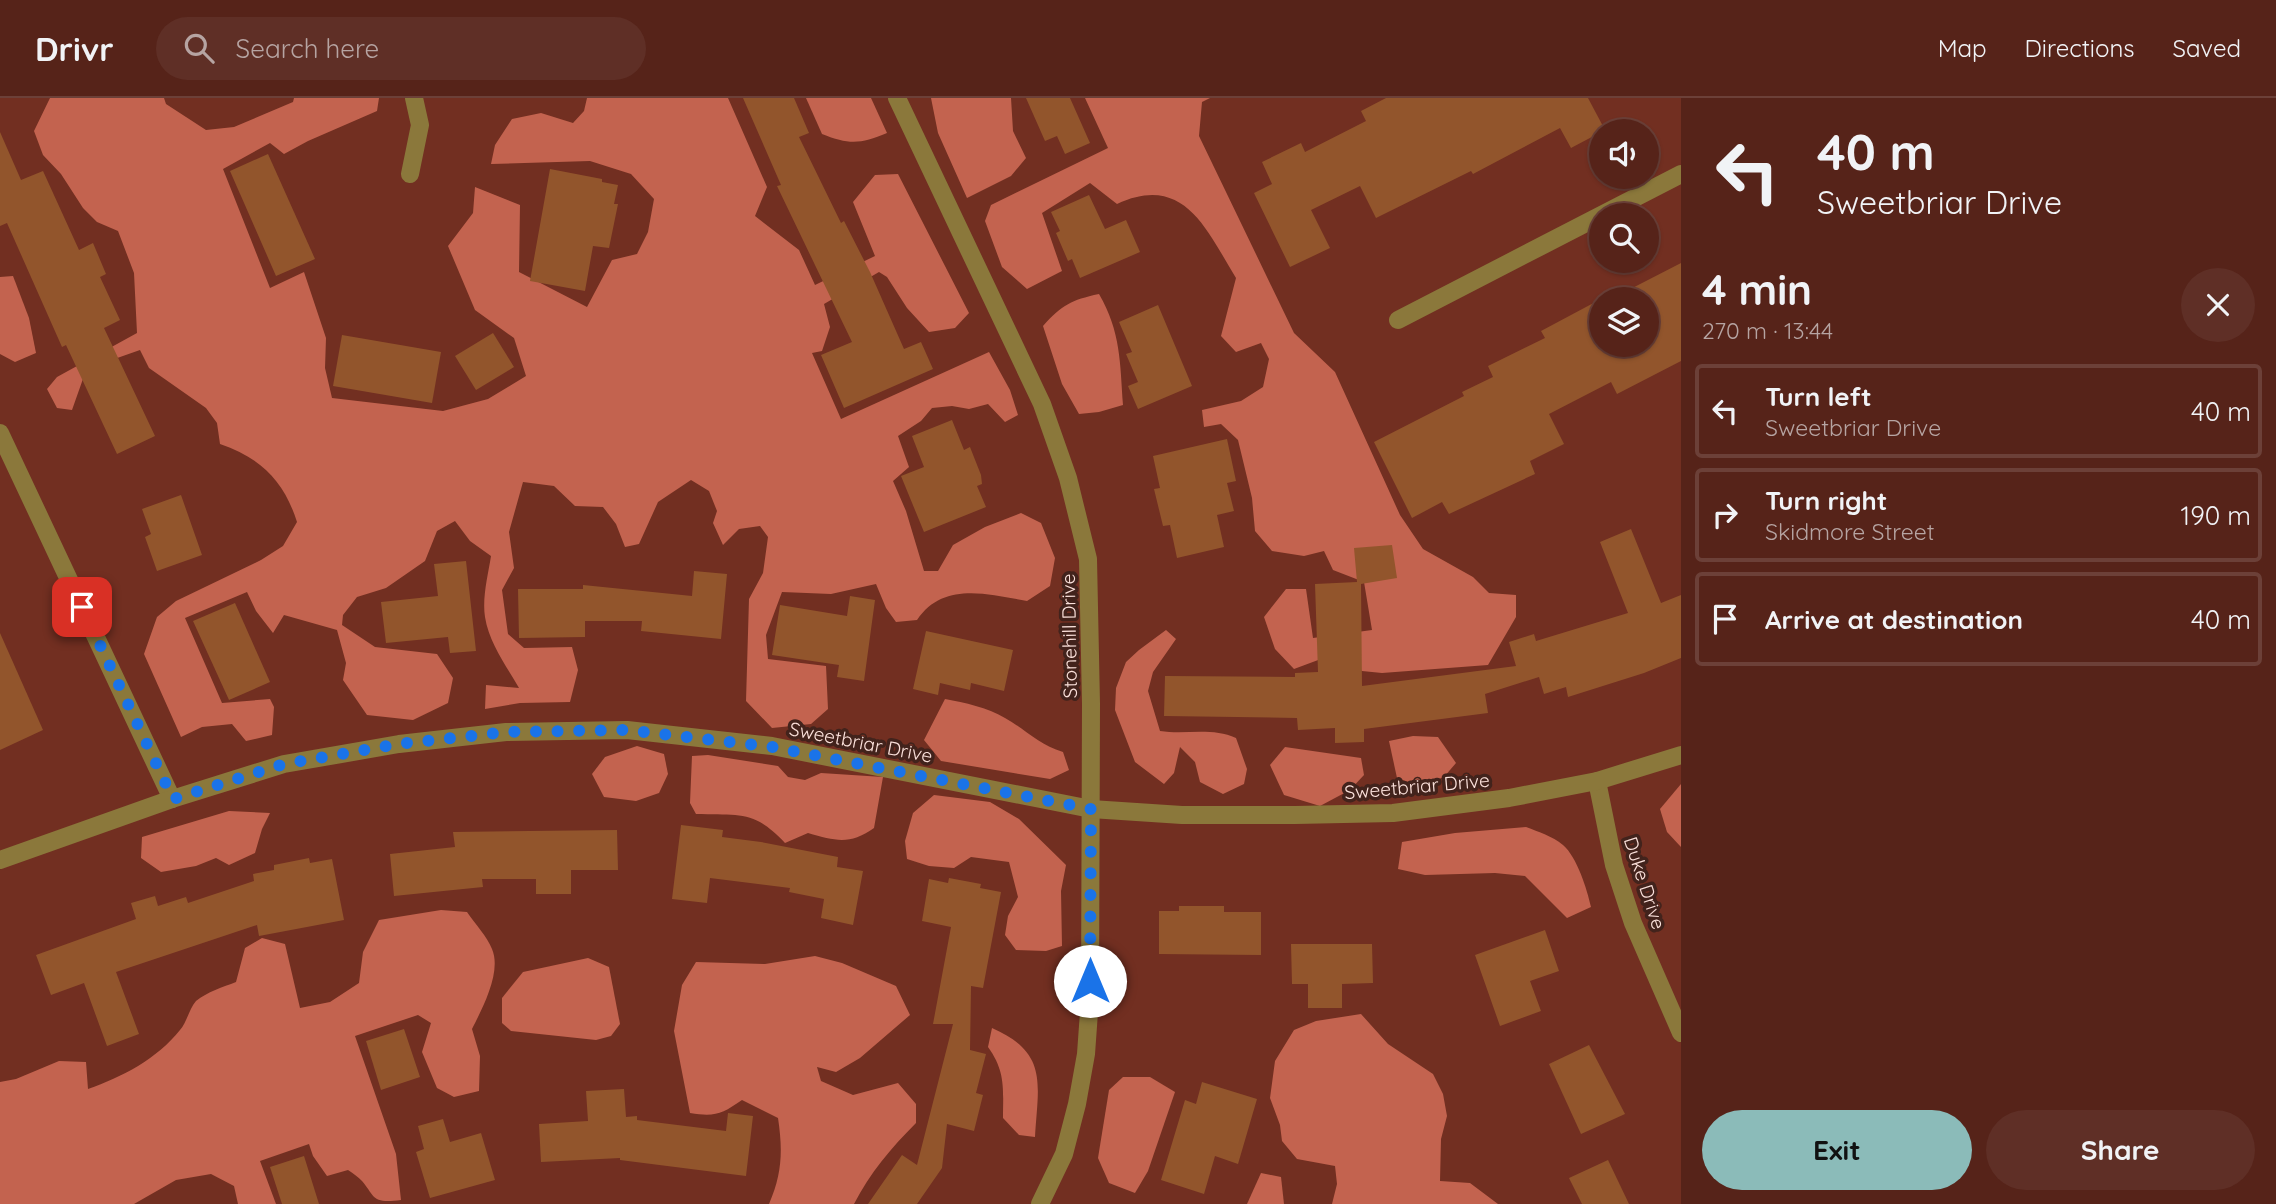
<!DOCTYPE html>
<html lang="en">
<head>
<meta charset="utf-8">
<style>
  body { margin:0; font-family:Quicksand,sans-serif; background:#5f2f26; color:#f1f3f6; height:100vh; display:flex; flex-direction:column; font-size:26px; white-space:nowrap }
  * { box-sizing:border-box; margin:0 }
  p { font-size:23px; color:#b6a4a2 }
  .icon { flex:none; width:38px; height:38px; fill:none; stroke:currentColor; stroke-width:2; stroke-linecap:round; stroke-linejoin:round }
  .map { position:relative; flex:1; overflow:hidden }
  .details { display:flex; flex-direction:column; background:#562319; width:595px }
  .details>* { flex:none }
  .guide { background:#562319; color:#f1f3f6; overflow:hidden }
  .controls { position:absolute; left:1589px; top:21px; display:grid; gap:14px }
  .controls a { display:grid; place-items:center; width:70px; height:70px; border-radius:50%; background:#562319; box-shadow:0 2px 5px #0004,0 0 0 2px #6c4038; font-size:35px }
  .pin { position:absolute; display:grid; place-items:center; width:60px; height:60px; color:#fff; margin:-30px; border-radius:14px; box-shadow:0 4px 10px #0006 }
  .me { position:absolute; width:77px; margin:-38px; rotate:0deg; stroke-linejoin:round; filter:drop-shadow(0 0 5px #0008) }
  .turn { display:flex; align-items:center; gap:24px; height:147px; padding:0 21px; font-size:32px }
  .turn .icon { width:91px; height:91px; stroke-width:2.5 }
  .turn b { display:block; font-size:49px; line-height:60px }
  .round { display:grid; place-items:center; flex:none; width:74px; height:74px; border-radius:37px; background:#5f2f26 }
  .summary { display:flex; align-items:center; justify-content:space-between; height:119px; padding:0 21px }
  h1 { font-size:42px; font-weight:700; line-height:52px }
  .action { display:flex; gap:14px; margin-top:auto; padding:14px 21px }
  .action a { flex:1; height:80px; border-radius:42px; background:#8bbbb9; color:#111; font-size:28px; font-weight:700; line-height:80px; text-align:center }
  .action a+a { background:#5f2f26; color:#f1f3f6 }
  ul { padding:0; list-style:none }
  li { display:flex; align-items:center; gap:21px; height:94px; margin:0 14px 10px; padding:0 7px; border:4px solid #6c4038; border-radius:7px }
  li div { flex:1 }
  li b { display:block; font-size:26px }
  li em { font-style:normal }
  header { display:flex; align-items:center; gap:42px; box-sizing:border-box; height:98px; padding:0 35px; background:#562319; border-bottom:2px solid #6c4038 }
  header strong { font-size:33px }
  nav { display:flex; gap:38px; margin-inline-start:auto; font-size:24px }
  .search { width:490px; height:63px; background:#5f2f26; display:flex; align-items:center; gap:18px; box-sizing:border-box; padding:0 24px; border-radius:38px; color:#b6a4a2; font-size:26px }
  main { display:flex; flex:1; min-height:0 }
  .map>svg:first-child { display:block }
</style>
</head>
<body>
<header>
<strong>Drivr</strong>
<div class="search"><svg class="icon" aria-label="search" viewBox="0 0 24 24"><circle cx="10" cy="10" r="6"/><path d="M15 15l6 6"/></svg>Search here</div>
<nav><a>Map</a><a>Directions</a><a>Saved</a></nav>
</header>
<main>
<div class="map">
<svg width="1681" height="1106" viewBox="0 0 1681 1106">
  <rect width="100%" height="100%" fill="#722f21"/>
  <!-- forest -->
  <g fill="#c3634f">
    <path d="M 50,0 L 164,0 L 166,6 L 206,32 L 234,29 L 293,4 L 294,0 L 379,0 L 377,13 L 308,43 L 284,56 L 270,45 L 223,71 L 270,190 L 304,174 L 326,240 L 325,270 L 332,300 L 443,313 L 488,301 L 526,278 L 514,240 L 475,212 L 448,148 L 473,115 L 475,89 L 520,107 L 519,174 L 587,209 L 612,162 L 637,156 L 648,134 L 654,101 L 631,76 L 590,63 L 491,66 L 495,47 L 512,21 L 541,15 L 573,25 L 584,13 L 587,0 L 728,0 L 767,89 L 755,118 L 799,152 L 815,187 L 875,158 L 853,104 L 875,77 L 898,76 L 969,215 L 955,230 L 929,234 L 907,210 L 887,179 L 879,174 L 824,206 L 830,229 L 822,253 L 812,255 L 841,321 L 989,254 L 1010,292 L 1018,317 L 1005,324 L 988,306 L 969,311 L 952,308 L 932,310 L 921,323 L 898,338 L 909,369 L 893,383 L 906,413 L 924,473 L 938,473 L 953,447 L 985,429 L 1021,415 L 1041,425 L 1055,460 L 1050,488 L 1027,503 C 988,496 943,483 917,522 L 896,524 L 886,510 L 876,486 L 831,496 L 782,494 L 766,537 L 768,561 L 826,568 L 828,611 L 811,626 L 772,630 L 746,603 L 749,501 L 763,475 L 768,439 L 760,428 L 739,431 L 723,447 L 713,425 L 717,413 L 709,393 L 691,382 L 658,404 L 639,446 L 625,449 L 616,426 L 603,409 L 575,408 L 554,388 L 523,384 L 509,434 L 514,470 L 502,492 L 508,536 L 524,550 L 572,549 L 578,572 L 570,604 L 520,605 L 485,611 L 486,587 L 519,590 C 507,569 489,545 485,519 C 482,500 488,477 491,458 L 470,443 L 455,423 L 437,433 L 425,463 L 386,490 L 357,499 L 343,517 L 342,527 L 375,549 L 437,556 L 453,580 L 448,605 L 413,622 L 367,617 L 343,582 L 346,565 L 337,532 L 284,517 L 273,535 L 256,513 L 247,494 L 185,520 L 222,605 L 270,601 L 274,609 L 272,637 L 246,643 L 232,626 L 202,629 L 181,639 L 144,556 L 157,519 L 176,503 L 261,462 L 283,448 L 297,424 C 284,383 261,360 220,346 L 217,325 L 206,310 L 149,270 L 140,252 L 103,265 L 84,278 L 72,312 L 57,310 L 47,291 L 57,279 L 137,235 L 134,175 L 118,133 L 97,124 L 83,110 L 61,76 L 43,57 L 34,33 Z"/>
    <path d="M 806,0 L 871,0 L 887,35 C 861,46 849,47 822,36 Z"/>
    <path d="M 931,0 L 1011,0 L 1013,33 L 1026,60 L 1011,78 L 967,100 L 938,35 Z"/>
    <path d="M 1085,0 L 1210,0 L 1202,4 L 1199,38 L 1294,235 L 1335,274 L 1400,417 L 1423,451 L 1473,479 L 1489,495 L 1516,497 L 1516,519 L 1488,567 L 1382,575 L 1362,573 L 1337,555 L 1294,571 L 1275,551 L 1264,519 L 1286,491 L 1306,491 L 1313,540 L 1372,532 L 1364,484 L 1333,472 L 1324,453 L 1304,458 L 1272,453 L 1255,433 L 1252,400 L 1238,342 L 1221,326 L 1204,329 L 1202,312 L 1241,303 L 1263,289 L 1269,261 L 1261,245 L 1236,254 L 1221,238 L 1236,180 C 1206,131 1184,75 1117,106 L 1090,85 L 1042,115 L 1062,173 L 1027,191 L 1002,169 L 985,123 L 991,107 L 1108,50 Z"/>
    <path d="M 13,178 L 29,220 L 36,255 L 15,264 L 0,256 L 0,179 Z"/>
    <path d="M 1099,196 C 1121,234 1120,265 1123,307 L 1099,314 L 1079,316 L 1062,286 L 1043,228 C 1062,207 1071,202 1099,196 Z"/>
    <path d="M 1166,532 L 1176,541 L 1153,574 L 1148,593 L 1160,633 C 1185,637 1212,629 1236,640 L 1247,671 L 1244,686 L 1223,696 L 1200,684 L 1195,664 L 1180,649 L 1174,675 L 1164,686 L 1135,664 L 1115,612 L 1116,590 L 1126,564 L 1139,552 Z"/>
    <path d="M 945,601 C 965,605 987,609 1005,620 C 1025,631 1039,647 1063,654 L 1069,672 L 1050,681 L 941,663 L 924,642 Z"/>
    <path d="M 1413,638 L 1438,639 L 1456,665 L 1444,679 L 1420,688 L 1397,680 L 1389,643 Z"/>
    <path d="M 637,648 L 664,656 L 668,676 L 659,695 L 636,703 L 604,699 L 592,676 L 605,659 Z"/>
    <path d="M 1285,649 L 1361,660 L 1364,677 L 1350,692 L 1320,708 L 1284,697 L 1270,667 Z"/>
    <path d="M 708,657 L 778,668 L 788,679 L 805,682 L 821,675 L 883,679 L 874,730 C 850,747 836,743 808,735 L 785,745 C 753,711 740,718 696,716 L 690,705 L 692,658 Z"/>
    <path d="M 1681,686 L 1681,749 L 1667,734 L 1660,711 Z"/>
    <path d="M 934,697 L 990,704 L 1019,721 L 1066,767 L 1061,793 L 1062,848 L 1046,853 L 1016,852 L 1005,837 L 1008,818 L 1018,799 L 1009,764 L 971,759 L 954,770 L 929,768 L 907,761 L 905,743 L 913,715 Z"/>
    <path d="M 229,713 L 270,715 L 262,731 L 255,755 L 229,767 L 216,760 L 196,768 L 161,774 L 141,760 L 142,739 Z"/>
    <path d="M 1526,729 C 1539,734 1552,738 1563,747 C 1577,759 1587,791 1591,809 L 1567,820 L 1525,778 L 1495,775 L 1425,777 L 1398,771 L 1402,744 L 1455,735 Z"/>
    <path d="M 441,812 L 467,814 C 475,826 487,838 492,851 C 502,874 482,911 472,931 L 480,958 L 479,993 L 454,999 L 437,990 L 422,954 L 431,925 L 418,917 L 355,938 L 396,1056 L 401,1102 C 371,1106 375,1098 362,1083 C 358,1079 353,1075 348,1072 L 327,1078 L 313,1058 L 309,1046 L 260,1063 L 276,1106 L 238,1106 L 234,1088 L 211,1076 L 176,1082 L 134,1106 L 0,1106 L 0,984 L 16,981 L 59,963 L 86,964 L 88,991 C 122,979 157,961 180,932 C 187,924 189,911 196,903 C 207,894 223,889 236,884 L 245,850 L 262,840 L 285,846 L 300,910 L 330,904 L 359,885 L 363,854 L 379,822 Z"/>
    <path d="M 815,858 L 842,865 L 896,888 L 910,917 L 860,960 L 836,974 L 817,969 L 821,983 L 853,997 L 898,985 L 916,1006 L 916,1025 C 891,1050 870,1075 854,1106 L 769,1106 C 782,1076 783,1053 778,1020 L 742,1002 C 722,1016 715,1019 690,1015 L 674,933 L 682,887 L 696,864 L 765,866 Z"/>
    <path d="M 588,860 L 609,869 L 620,926 L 611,938 L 596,942 L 511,933 L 502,925 L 502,900 L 523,874 Z"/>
    <path d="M 1361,916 L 1388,946 L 1433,976 L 1443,996 L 1447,1018 L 1441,1041 L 1440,1083 L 1470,1085 L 1498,1106 L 1332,1106 L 1337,1086 L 1335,1068 L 1297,1061 L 1282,1043 L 1280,1027 L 1270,1000 L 1275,963 L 1294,932 L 1316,923 Z"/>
    <path d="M 992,930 C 1049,955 1038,986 1035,1039 L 1019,1037 L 1003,1020 C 1003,991 1006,974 988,949 Z"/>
    <path d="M 1123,979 L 1150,979 L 1175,994 L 1148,1073 L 1135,1095 L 1109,1085 L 1098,1060 L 1109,992 Z"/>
    <path d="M 1261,1075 L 1281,1079 L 1284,1106 L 1247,1106 Z"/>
  </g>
  <!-- building -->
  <g fill="#92552c">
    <path d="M 743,0 L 794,0 L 809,35 L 799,39 L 841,125 L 844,123 L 870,174 L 904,251 L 921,244 L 933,271 L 844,310 L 821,257 L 852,244 L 777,88 L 781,87 Z"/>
    <path d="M 1026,0 L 1070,0 L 1090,45 L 1065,56 L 1057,38 L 1045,43 Z"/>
    <path d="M 1386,0 L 1588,0 L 1605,32 L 1571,50 L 1560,30 L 1473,76 L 1471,73 L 1376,120 L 1360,88 L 1311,112 L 1330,150 L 1290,169 L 1254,95 L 1272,86 L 1262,64 L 1301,45 L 1305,54 L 1366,23 L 1361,13 Z"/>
    <path d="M 0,34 L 21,82 L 43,73 L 79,152 L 93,145 L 106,176 L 100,179 L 120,222 L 104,230 L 155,338 L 117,356 L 66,247 L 62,249 L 7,125 L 0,128 Z"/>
    <path d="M 268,56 L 315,161 L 276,178 L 230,73 Z"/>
    <path d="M 550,71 L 602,81 L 602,84 L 618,87 L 614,106 L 618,106 L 609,150 L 593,148 L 585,193 L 530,183 Z"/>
    <path d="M 1089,97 L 1105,131 L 1126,122 L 1140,154 L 1080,180 L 1072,161 L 1068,163 L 1056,135 L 1060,133 L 1051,114 Z"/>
    <path d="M 1681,165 L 1681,263 L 1617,296 L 1611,284 L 1549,316 L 1564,346 L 1530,363 L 1535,376 L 1449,416 L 1442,404 L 1412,420 L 1374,344 L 1464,298 L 1462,294 L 1493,279 L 1488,268 L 1545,240 L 1541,233 L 1601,201 L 1601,247 L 1647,247 L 1647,201 L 1611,201 Z"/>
    <path d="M 1158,207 L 1192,288 L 1138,311 L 1128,288 L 1138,284 L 1126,256 L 1132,254 L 1119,224 Z"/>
    <path d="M 493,235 L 514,269 L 476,292 L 455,258 Z"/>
    <path d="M 342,237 L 441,254 L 432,305 L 333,288 Z"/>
    <path d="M 952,322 L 964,352 L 970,349 L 981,377 L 982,386 L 977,388 L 986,409 L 924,434 L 901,378 L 924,369 L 912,338 Z"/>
    <path d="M 1227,341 L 1236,383 L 1227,385 L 1234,413 L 1217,417 L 1224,449 L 1177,460 L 1170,427 L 1163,428 L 1154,391 L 1160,390 L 1153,358 Z"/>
    <path d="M 181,397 L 202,457 L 157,473 L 145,439 L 151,436 L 142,411 Z"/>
    <path d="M 1631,431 L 1661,505 L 1681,497 L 1681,560 L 1644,575 L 1568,599 L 1566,589 L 1544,596 L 1539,579 L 1485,596 L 1488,615 L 1364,631 L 1364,644 L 1335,645 L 1335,630 L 1298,632 L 1297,620 L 1164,618 L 1165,578 L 1295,579 L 1295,575 L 1318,574 L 1315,486 L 1357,484 L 1354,450 L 1392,447 L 1397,480 L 1361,486 L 1362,588 L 1516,568 L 1509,544 L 1534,536 L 1536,543 L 1628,515 L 1600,444 Z"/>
    <path d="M 466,463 L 476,553 L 450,555 L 448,539 L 386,545 L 381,504 L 438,498 L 434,466 Z"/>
    <path d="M 694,473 L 727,476 L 721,541 L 641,533 L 642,523 L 585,523 L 585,539 L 519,540 L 518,491 L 583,491 L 583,487 L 692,498 Z"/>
    <path d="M 850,498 L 875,502 L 864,583 L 837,579 L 839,567 L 772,557 L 780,507 L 847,518 Z"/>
    <path d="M 235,505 L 270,584 L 229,602 L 193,523 Z"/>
    <path d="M 926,533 L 1013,552 L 1004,593 L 971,585 L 970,592 L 940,585 L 938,597 L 913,591 Z"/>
    <path d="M 0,535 L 43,632 L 0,652 Z"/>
    <path d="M 681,727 L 723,732 L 722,739 L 761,744 L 838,759 L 837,769 L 863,773 L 853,827 L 821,820 L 824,801 L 789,794 L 790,790 L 710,780 L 707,805 L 672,801 Z"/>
    <path d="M 617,732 L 618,772 L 571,772 L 571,796 L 536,796 L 536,781 L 482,781 L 483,789 L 394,798 L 390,756 L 455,749 L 453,734 Z"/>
    <path d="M 309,760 L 310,765 L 332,761 L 344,822 L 259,838 L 257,827 L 116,874 L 139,936 L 107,948 L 84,885 L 51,897 L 36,857 L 136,821 L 131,805 L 155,798 L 158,808 L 186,799 L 188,805 L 254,783 L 253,776 L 274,772 L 274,767 Z"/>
    <path d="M 949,780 L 981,786 L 980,790 L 1001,794 L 983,890 L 971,888 L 970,952 L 986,956 L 976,995 L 983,997 L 974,1033 L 947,1026 L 942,1070 L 917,1106 L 868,1106 L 902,1057 L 917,1067 L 953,926 L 933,926 L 951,829 L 922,823 L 929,781 L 948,785 Z"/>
    <path d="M 1179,808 L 1224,808 L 1224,814 L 1261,814 L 1261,857 L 1159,856 L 1159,813 L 1179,813 Z"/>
    <path d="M 1545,832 L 1559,873 L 1530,883 L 1541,913 L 1500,928 L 1475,857 Z"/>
    <path d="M 1291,846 L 1372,846 L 1373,885 L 1342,886 L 1342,910 L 1308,910 L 1308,886 L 1292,886 Z"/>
    <path d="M 404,931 L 420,979 L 381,992 L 366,943 Z"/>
    <path d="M 1589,947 L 1625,1016 L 1581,1036 L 1549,966 Z"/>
    <path d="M 1202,984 L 1257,1001 L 1238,1066 L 1215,1058 L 1204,1096 L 1161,1082 L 1185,1002 L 1196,1006 Z"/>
    <path d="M 624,991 L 626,1019 L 637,1018 L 637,1022 L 726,1033 L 728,1015 L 753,1018 L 746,1078 L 620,1062 L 620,1060 L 541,1064 L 539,1026 L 588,1023 L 586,993 Z"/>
    <path d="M 443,1021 L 450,1044 L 481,1035 L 495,1082 L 430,1100 L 416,1054 L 424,1051 L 418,1028 Z"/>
    <path d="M 304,1058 L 319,1106 L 282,1106 L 270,1069 Z"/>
    <path d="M 1608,1062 L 1629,1106 L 1582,1106 L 1569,1080 Z"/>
  </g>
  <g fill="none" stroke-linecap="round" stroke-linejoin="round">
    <!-- minor -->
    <g stroke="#8b783b" stroke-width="18">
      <path d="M 897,0 L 1042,306 L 1068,380 L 1088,461 L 1091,606 L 1090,900 L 1086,956 L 1077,1006 L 1064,1056 L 1040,1106"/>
      <path d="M 410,76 L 420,27 L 414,0"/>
      <path d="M 1398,222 L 1681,76"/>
      <path d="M 0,335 L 172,701"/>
      <path d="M 1597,683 L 1614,767 L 1633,825 L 1681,935"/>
      <path d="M 0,762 L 172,701 L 284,666 L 399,646 L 506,634 L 627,632 L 772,648 L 1091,711 L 1182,717 L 1295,717 L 1393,715 L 1509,700 L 1597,683 L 1681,657"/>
    </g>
  </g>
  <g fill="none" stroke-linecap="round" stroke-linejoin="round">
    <!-- route -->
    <path stroke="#1a73e8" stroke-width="12" stroke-dasharray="0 21.6" d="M 82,509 L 173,701 L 284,666 L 399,646 L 506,634 L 627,632 L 772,649 L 1091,711 L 1090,883"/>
  </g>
  <g text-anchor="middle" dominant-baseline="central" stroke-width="7" stroke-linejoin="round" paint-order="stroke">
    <!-- street labels -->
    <g font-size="19" fill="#fce2dc" stroke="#42231c">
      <text transform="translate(1069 538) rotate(-91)">Stonehill Drive</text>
      <text transform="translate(861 644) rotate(11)">Sweetbriar Drive</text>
      <text transform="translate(1417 688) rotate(-5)">Sweetbriar Drive</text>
      <text transform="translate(1645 785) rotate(72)">Duke Drive</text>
    </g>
  </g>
</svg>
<div class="controls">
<a><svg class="icon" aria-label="sound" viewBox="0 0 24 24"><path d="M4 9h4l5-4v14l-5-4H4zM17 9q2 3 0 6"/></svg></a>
<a><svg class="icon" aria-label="search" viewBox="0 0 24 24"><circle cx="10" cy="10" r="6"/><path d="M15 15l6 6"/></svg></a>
<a><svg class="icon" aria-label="layers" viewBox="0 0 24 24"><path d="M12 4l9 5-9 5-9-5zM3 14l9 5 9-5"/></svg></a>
</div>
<div class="pin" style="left:82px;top:509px;background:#d93025"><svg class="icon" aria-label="arrive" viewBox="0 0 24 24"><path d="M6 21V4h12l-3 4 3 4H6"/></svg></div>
<svg class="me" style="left:1090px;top:883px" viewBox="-20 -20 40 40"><circle r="19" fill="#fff"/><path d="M0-13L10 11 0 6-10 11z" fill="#1a73e8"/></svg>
</div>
<section class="details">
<div class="guide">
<div class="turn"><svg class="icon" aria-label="left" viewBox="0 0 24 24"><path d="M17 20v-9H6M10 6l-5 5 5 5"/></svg><div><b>40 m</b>Sweetbriar Drive</div></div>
</div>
<div class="summary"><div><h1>4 min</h1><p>270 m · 13:44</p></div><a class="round"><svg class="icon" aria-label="close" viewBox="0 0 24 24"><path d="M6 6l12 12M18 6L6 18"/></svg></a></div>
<ul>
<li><svg class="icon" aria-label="left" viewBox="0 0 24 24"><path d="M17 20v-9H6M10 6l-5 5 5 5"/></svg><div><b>Turn left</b><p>Sweetbriar Drive</p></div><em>40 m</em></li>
<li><svg class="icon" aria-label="right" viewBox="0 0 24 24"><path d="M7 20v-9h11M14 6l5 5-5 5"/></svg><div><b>Turn right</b><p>Skidmore Street</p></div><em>190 m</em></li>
<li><svg class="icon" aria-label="arrive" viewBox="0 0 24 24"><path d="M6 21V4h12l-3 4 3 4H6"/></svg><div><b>Arrive at destination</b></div><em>40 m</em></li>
</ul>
<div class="action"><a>Exit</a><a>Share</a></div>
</section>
</main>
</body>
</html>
